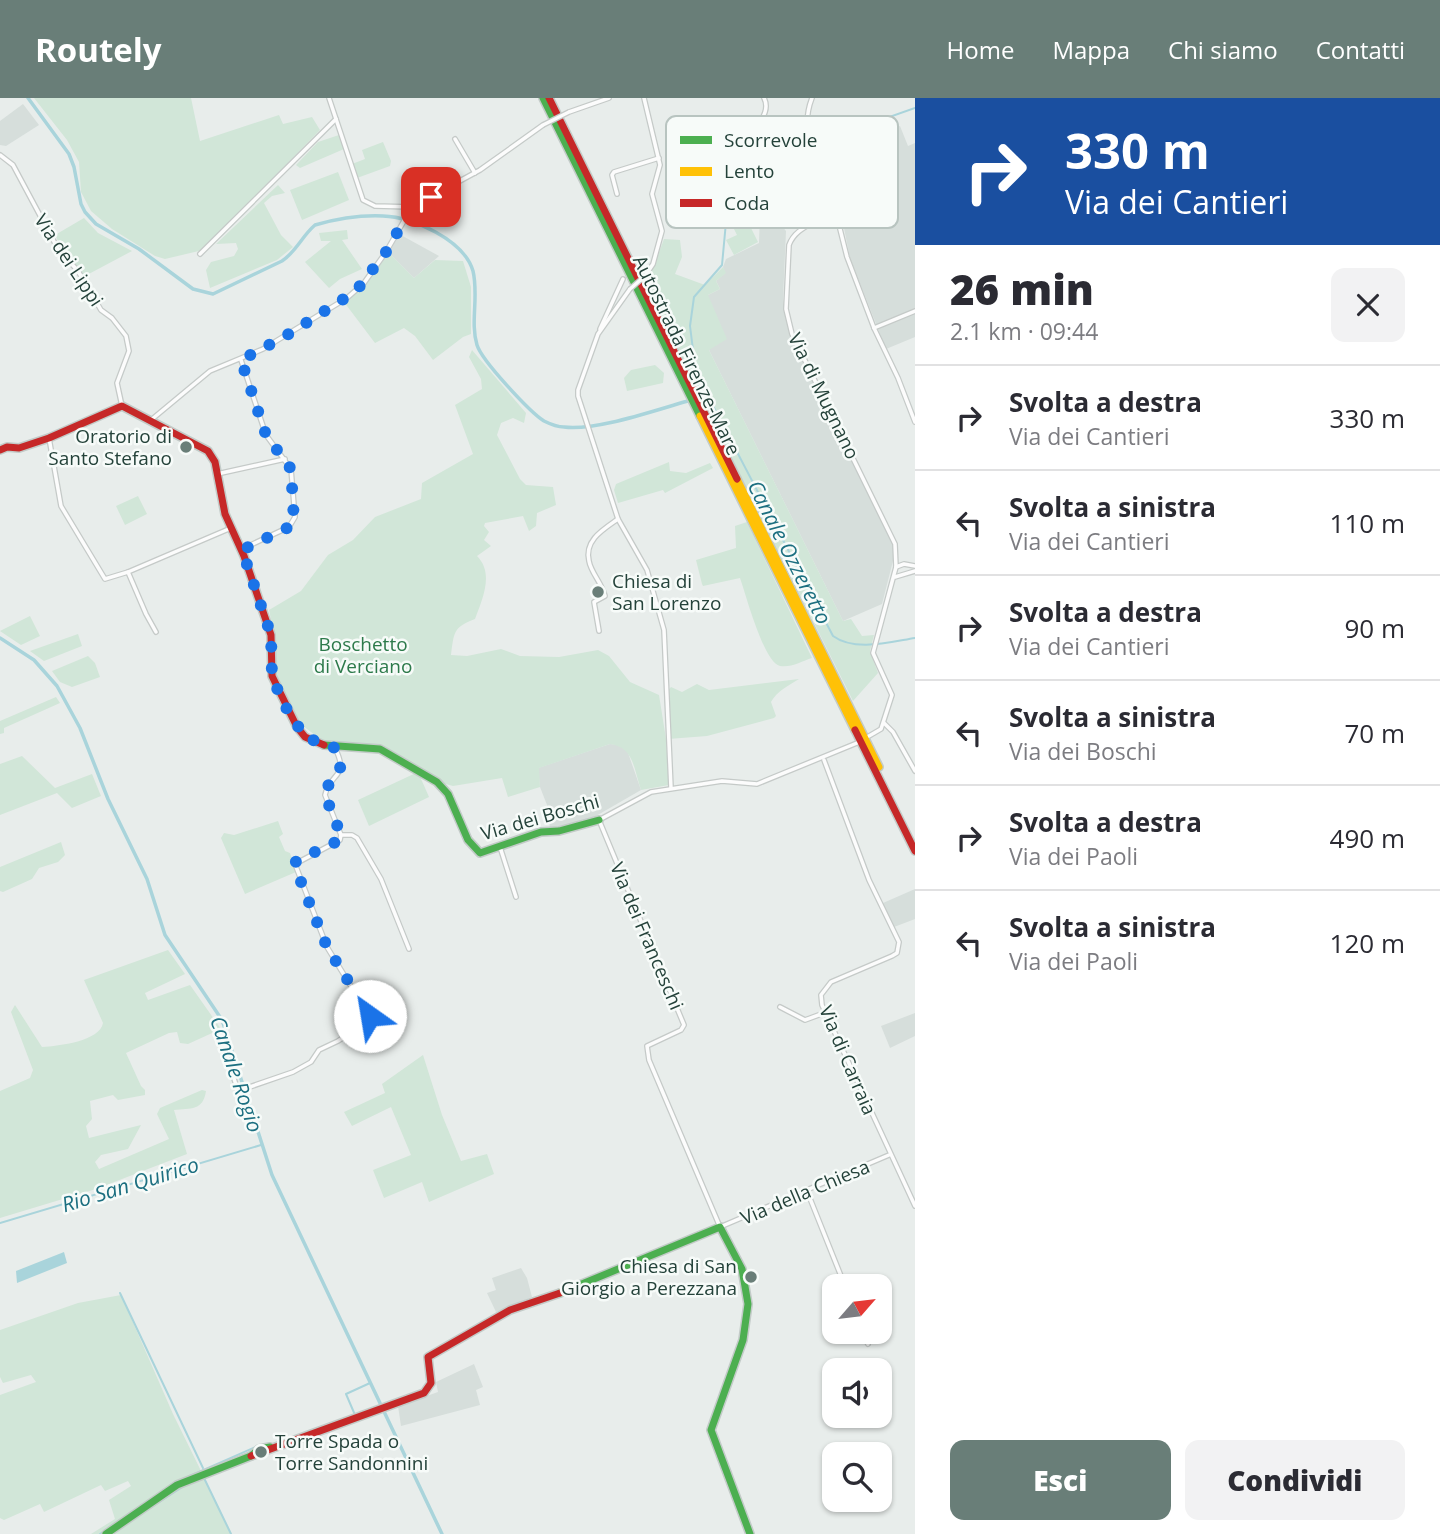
<!DOCTYPE html>
<html lang="it">
<head>
<meta charset="utf-8">
<style>
  body { margin:0; font-family:"Open Sans",sans-serif; background:#f2f2f3; color:#2b2b33; height:100vh; display:flex; flex-direction:column; font-size:26px; white-space:nowrap }
  * { box-sizing:border-box; margin:0 }
  p { font-size:23px; color:#7c7c81 }
  .icon { flex:none; width:38px; height:38px; fill:none; stroke:currentColor; stroke-width:2; stroke-linecap:round; stroke-linejoin:round }
  .map { position:relative; flex:1; overflow:hidden }
  .sheet { display:flex; flex-direction:column; background:#fff; width:525px }
  .sheet>* { flex:none }
  .hud { background:#1a4fa0; color:#fff; overflow:hidden }
  .needle { width:46px; rotate:62deg }
  .buttons { position:absolute; left:822px; top:1176px; display:grid; gap:14px }
  .buttons a { display:grid; place-items:center; width:70px; height:70px; border-radius:14px; background:#fff; box-shadow:0 2px 5px #0004; font-size:35px }
  .pin { position:absolute; display:grid; place-items:center; width:60px; height:60px; color:#fff; margin:-30px; border-radius:14px; box-shadow:0 4px 10px #0006 }
  .me { position:absolute; width:77px; margin:-38px; rotate:328deg; stroke-linejoin:round; filter:drop-shadow(0 0 5px #0008) }
  .turn { display:flex; align-items:center; gap:24px; height:147px; padding:0 35px; font-size:32px }
  .turn .icon { width:91px; height:91px; stroke-width:2.5 }
  .turn b { display:block; font-size:49px; line-height:60px }
  .round { display:grid; place-items:center; flex:none; width:74px; height:74px; border-radius:14px; background:#f2f2f3 }
  .head { display:flex; align-items:center; justify-content:space-between; height:119px; padding:0 35px }
  h1 { font-size:42px; font-weight:800; line-height:52px }
  .action { display:flex; gap:14px; margin-top:auto; padding:14px 35px }
  .action a { flex:1; height:80px; border-radius:14px; background:#697e78; color:#fff; font-size:28px; font-weight:800; line-height:80px; text-align:center }
  .action a+a { background:#f2f2f3; color:#2b2b33 }
  ul { padding:0; list-style:none }
  li { display:flex; align-items:center; gap:21px; height:105px; padding:0 35px; border-top:2px solid #e1e1e2 }
  li div { flex:1 }
  li b { display:block; font-size:26px }
  li em { font-style:normal }
  header { display:flex; align-items:center; gap:42px; box-sizing:border-box; height:98px; padding:0 35px; background:#697e78; color:#fff }
  header strong { font-size:33px }
  nav { display:flex; gap:38px; margin-inline-start:auto; font-size:24px }
  main { display:flex; flex:1; min-height:0 }
  .map>svg:first-child { display:block }
</style>
</head>
<body>
<header>
<strong>Routely</strong>
<nav><a>Home</a><a>Mappa</a><a>Chi siamo</a><a>Contatti</a></nav>
</header>
<main>
<div class="map">
<svg width="915" height="1436" viewBox="0 0 915 1436">
  <rect width="100%" height="100%" fill="#e8edeb"/>
  <!-- built -->
  <g fill="#d6dedb">
    <path d="M 23,6 L 39,27 L 6,48 L 0,47 L 0,23 Z"/>
    <path d="M 900,28 L 908,48 L 915,45 L 915,239 L 886,251 L 850,160 L 842,120 L 825,75 L 871,55 L 870,41 Z"/>
    <path d="M 760,116 L 781,117 L 781,127 L 786,133 L 783,201 L 789,234 L 892,443 L 894,459 L 882,506 L 843,523 L 709,252 L 708,197 L 720,191 L 716,183 L 725,175 L 723,169 L 726,161 L 759,145 Z"/>
    <path d="M 399,136 L 439,158 L 414,180 L 389,155 Z"/>
    <path d="M 610,646 L 619,647 L 627,652 L 641,692 L 589,722 L 550,730 L 547,707 L 540,689 L 538,670 Z"/>
    <path d="M 915,791 L 915,821 L 894,829 L 883,805 Z"/>
    <path d="M 915,915 L 915,938 L 890,950 L 881,928 Z"/>
    <path d="M 521,1170 L 527,1180 L 532,1199 L 496,1214 L 487,1195 L 496,1192 L 492,1180 Z"/>
    <path d="M 474,1266 L 483,1289 L 476,1292 L 480,1307 L 401,1328 L 398,1308 L 438,1294 L 436,1284 Z"/>
  </g>
  <!-- green -->
  <g fill="#d1e6d8">
    <path d="M 34,0 L 191,0 L 200,43 L 279,17 L 283,26 L 312,19 L 320,32 L 203,152 L 165,161 L 155,158 L 112,131 L 91,113 L 81,94 L 79,64 L 67,42 Z"/>
    <path d="M 339,37 L 344,51 L 300,70 L 296,67 L 318,44 Z"/>
    <path d="M 383,44 L 391,63 L 390,68 L 357,80 L 352,66 L 365,61 L 362,52 Z"/>
    <path d="M 338,74 L 349,102 L 302,122 L 290,92 Z"/>
    <path d="M 278,87 L 285,95 L 272,98 L 264,105 L 281,137 L 293,149 L 277,162 L 210,190 L 206,172 L 211,164 L 234,158 L 238,151 L 236,145 L 216,146 Z"/>
    <path d="M 753,103 L 758,113 L 751,117 L 756,127 L 751,130 L 758,144 L 734,157 L 726,142 L 737,137 L 732,127 L 740,122 L 735,112 Z"/>
    <path d="M 84,120 L 98,135 L 132,153 L 85,178 L 63,153 L 55,137 Z"/>
    <path d="M 347,132 L 348,141 L 342,142 L 362,171 L 340,181 L 329,190 L 305,164 L 331,143 L 321,143 L 319,135 Z"/>
    <path d="M 664,141 L 680,142 L 682,159 L 675,176 L 705,187 L 723,169 L 726,175 L 716,183 L 720,191 L 708,197 L 727,241 L 709,252 L 843,523 L 851,521 L 862,538 L 874,537 L 870,553 L 878,575 L 853,603 L 643,183 L 652,173 Z"/>
    <path d="M 389,155 L 414,180 L 435,162 L 463,163 L 471,189 L 471,236 L 463,239 L 433,262 L 415,238 L 404,230 L 375,245 L 344,204 L 363,190 Z"/>
    <path d="M 472,252 L 526,315 L 524,325 L 513,320 L 501,325 L 497,337 L 520,381 L 526,387 L 553,389 L 556,407 L 537,415 L 536,428 L 529,433 L 523,418 L 485,425 L 484,428 L 489,434 L 484,442 L 491,448 L 477,458 C 494,475 483,500 475,521 C 453,529 454,535 451,557 L 467,558 L 501,551 L 520,558 L 559,559 L 598,552 L 609,558 L 630,584 L 659,597 L 666,641 L 669,687 L 641,692 C 634,672 634,649 610,646 L 539,670 L 540,689 L 508,699 L 502,680 L 453,688 L 442,685 L 381,646 L 333,646 L 319,640 L 299,625 L 275,580 L 275,541 L 269,512 L 301,493 L 328,457 L 353,442 L 375,419 L 421,401 L 422,385 L 473,356 L 455,307 L 482,291 L 481,281 L 469,259 Z"/>
    <path d="M 655,267 L 664,275 L 663,285 L 627,293 L 624,280 L 631,272 Z"/>
    <path d="M 669,364 L 670,373 L 686,375 L 710,365 L 713,370 L 665,395 L 663,392 L 618,405 L 614,392 L 616,386 Z"/>
    <path d="M 138,398 L 147,416 L 125,427 L 116,408 Z"/>
    <path d="M 747,424 L 812,560 C 802,563 791,570 780,568 C 764,565 746,497 740,480 L 703,488 L 702,486 L 696,462 L 736,450 L 735,428 Z"/>
    <path d="M 30,518 L 40,538 L 21,547 L 0,533 Z"/>
    <path d="M 78,536 L 82,548 L 44,563 L 30,553 Z"/>
    <path d="M 88,558 L 95,565 L 100,579 L 72,589 L 60,584 L 52,573 Z"/>
    <path d="M 799,581 C 788,588 777,593 771,604 L 776,618 L 774,620 L 707,638 L 668,641 L 664,597 L 671,589 L 682,594 L 697,586 L 709,592 Z"/>
    <path d="M 56,599 L 60,605 L 4,630 L 4,635 L 0,636 L 0,623 Z"/>
    <path d="M 22,658 L 55,690 L 92,676 L 101,698 L 72,710 L 57,695 L 0,717 L 0,666 Z"/>
    <path d="M 418,674 L 429,699 L 369,728 L 358,702 Z"/>
    <path d="M 278,723 L 283,736 L 279,739 L 285,753 L 290,755 L 296,774 L 245,796 L 221,740 L 224,735 L 234,737 Z"/>
    <path d="M 61,744 L 65,757 L 58,764 L 39,770 L 32,781 L 3,794 L 0,793 L 0,769 Z"/>
    <path d="M 168,852 L 185,876 L 145,895 L 148,902 L 190,887 L 221,931 L 188,946 L 180,945 L 177,934 L 169,935 L 126,955 L 141,988 L 145,992 L 145,997 L 118,1002 L 113,997 L 90,1003 L 92,1021 L 86,1028 L 89,1040 L 141,1027 L 128,1051 L 101,1057 L 95,1064 L 99,1071 L 169,1041 L 157,1016 L 160,1010 L 202,992 L 206,993 C 203,1013 191,1010 174,1012 L 187,1056 L 96,1091 L 0,1120 L 0,993 L 30,980 L 33,972 L 11,914 L 15,907 L 42,949 C 59,948 100,943 103,925 L 84,882 Z"/>
    <path d="M 423,957 L 442,1017 L 461,1063 L 487,1056 L 494,1076 L 429,1104 L 422,1084 L 384,1100 L 373,1072 L 411,1057 L 391,1009 L 352,1028 L 344,1014 L 385,995 L 382,986 Z"/>
    <path d="M 121,1197 L 173,1316 L 232,1436 L 91,1436 L 115,1421 L 109,1402 L 131,1388 L 128,1383 L 105,1393 L 101,1387 L 44,1414 L 40,1406 L 4,1422 L 0,1420 L 0,1297 L 36,1284 L 31,1277 L 3,1285 L 0,1279 L 0,1232 L 78,1205 Z"/>
  </g>
  <!-- water -->
  <path fill="#a9d4db" d="M 64,1154 L 67,1165 L 17,1185 L 16,1173 Z"/>
  <g fill="none" stroke-linecap="round" stroke-linejoin="round">
    <!-- stream -->
    <g stroke="#a9d4db" stroke-width="2">
      <path d="M 813,46 L 915,10"/>
      <path d="M 703,300 L 697,284 L 690,228 L 694,199 L 722,167 L 726,124 L 738,101 L 755,89 L 793,73 L 808,48"/>
      <path d="M 702,301 L 712,306 L 833,538 C 855,554 890,544 915,540"/>
      <path d="M 0,1125 L 261,1047"/>
      <path d="M 120,1195 L 203,1370"/>
      <path d="M 204,1380 L 231,1436"/>
      <path d="M 100,1436 L 174,1385 L 260,1347 L 268,1348 L 355,1317 L 346,1296 L 370,1285"/>
      <path d="M 110,1436 L 187,1386 L 365,1318"/>
    </g>
    <!-- canal -->
    <g stroke="#a9d4db" stroke-width="3.5">
      <path d="M 28,0 L 69,56 L 74,69 L 81,106 L 85,114 L 96,126 L 139,151 L 193,191 L 213,196 L 282,163 C 296,154 302,138 315,127 C 336,121 361,117 383,118 C 413,119 464,142 473,173 C 479,198 470,224 477,247 C 482,263 530,314 544,323 C 550,326 557,329 564,329 C 597,333 655,312 688,303"/>
      <path d="M 0,540 L 34,562 L 57,588 L 80,630 L 108,701 L 147,781 L 165,837 L 222,922 L 272,1077 L 442,1436"/>
    </g>
    <defs>
      <g id="street">
        <path d="M 329,0 L 363,102 L 375,108 L 412,109"/>
        <path d="M 644,0 L 660,67 L 652,96 L 662,133 L 653,166 L 645,178"/>
        <path d="M 812,0 C 794,46 833,76 830,113 L 837,119 L 847,159 L 874,230 L 898,280 L 915,324"/>
        <path d="M 569,14 L 609,0"/>
        <path d="M 455,41 L 475,75"/>
        <path d="M 750,44 C 754,29 772,15 764,0"/>
        <path d="M 0,57 L 13,67 L 58,151 L 78,173 L 101,212 L 112,220 L 126,238 L 129,253 L 117,285 L 122,308"/>
        <path d="M 617,96 L 612,77 L 614,74 L 659,60"/>
        <path d="M 830,113 C 817,126 796,128 789,147 L 786,211 L 792,236 L 895,446 L 896,469 L 873,555 L 892,597 L 881,631 L 869,638"/>
        <path d="M 200,156 L 336,21"/>
        <path d="M 630,191 L 598,236 L 578,292 L 578,298 L 618,421 L 647,472 L 664,532 L 671,690"/>
        <path d="M 874,230 L 915,213"/>
        <path d="M 600,231 L 623,181"/>
        <path d="M 241,262 L 266,337 L 291,371 L 295,419 L 289,429 L 242,451"/>
        <path d="M 151,322 L 210,273 L 263,251 L 347,200 L 364,185 L 386,154 L 412,109 L 480,72 L 543,27"/>
        <path d="M 49,340 L 61,408 L 105,481 L 128,474 L 231,430"/>
        <path d="M 217,376 L 285,361"/>
        <path d="M 896,469 L 904,466 L 915,468"/>
        <path d="M 128,474 L 146,516 L 156,534"/>
        <path d="M 895,479 L 915,473"/>
        <path d="M 599,533 L 594,504 L 605,498 C 602,485 591,475 589,463 C 584,442 604,431 618,421"/>
        <path d="M 884,625 L 893,634 L 915,673"/>
        <path d="M 857,645 L 757,686 L 722,683 L 651,694 L 599,722 L 684,927 L 681,932 L 647,948 L 649,962 L 720,1129 L 889,1057"/>
        <path d="M 824,662 L 869,782 L 899,844 L 897,855 L 892,858 L 831,884 L 821,897 L 822,907 L 915,1108"/>
        <path d="M 341,737 L 352,737 L 357,740 L 381,781 L 409,851"/>
        <path d="M 500,749 L 516,799"/>
        <path d="M 780,909 L 805,922 L 824,915"/>
        <path d="M 227,959 L 238,993 L 293,974 L 311,964 L 319,952 L 338,943 L 371,921 L 327,849 L 295,766 L 340,742 L 341,737 L 325,697 C 330,674 350,680 335,650"/>
        <path d="M 807,1093 L 845,1188"/>
        <path d="M 861,1234 L 868,1246"/>
      </g>
      <g id="fast">
        <path d="M 543,0 L 700,318"/>
        <path d="M 324,647 L 380,651 L 437,684 L 448,696 L 468,742 L 480,755 L 541,734 L 559,733 L 599,722"/>
        <path d="M 560,1195 L 720,1129 L 742,1171 L 748,1206 L 743,1242 L 711,1332 L 750,1436"/>
        <path d="M 106,1436 L 177,1387 L 251,1358 L 259,1351 L 270,1349"/>
      </g>
      <g id="slow">
        <path d="M 700,318 L 855,632"/>
        <path d="M 737,381 L 879,669"/>
      </g>
      <g id="jam">
        <path d="M 549,0 L 737,381"/>
        <path d="M 0,352 L 7,349 L 19,350 L 49,340 L 122,308 L 208,353 L 215,364 L 225,416 L 244,458 L 271,537 L 272,578 L 297,629 L 305,639 L 324,647"/>
        <path d="M 855,632 L 915,753"/>
        <path d="M 251,1358 L 424,1295 L 431,1285 L 428,1259 L 510,1212 L 560,1195"/>
      </g>
    </defs>
    <!-- street casing -->
    <use href="#street" stroke="#c5cac8" stroke-width="6"/>
    <!-- fast casing -->
    <use href="#fast" stroke="#c3cbc8" stroke-width="10"/>
    <!-- slow casing -->
    <use href="#slow" stroke="#c3cbc8" stroke-width="10"/>
    <!-- jam casing -->
    <use href="#jam" stroke="#c3cbc8" stroke-width="10"/>
    <!-- street -->
    <use href="#street" stroke="#fcfcfc" stroke-width="3.5"/>
    <!-- fast -->
    <use href="#fast" stroke="#4caf50" stroke-width="7"/>
    <!-- slow -->
    <use href="#slow" stroke="#ffc107" stroke-width="7"/>
    <!-- jam -->
    <use href="#jam" stroke="#c62828" stroke-width="7"/>
    <defs>
      <g id="street-bridge">
        <path d="M 543,27 L 569,14"/>
        <path d="M 630,191 L 645,178"/>
      </g>
    </defs>
    <!-- street-bridge casing -->
    <use href="#street-bridge" stroke="#c5cac8" stroke-width="6" stroke-linecap="butt"/>
    <!-- street-bridge -->
    <use href="#street-bridge" stroke="#fcfcfc" stroke-width="3.5"/>
  </g>
  <g fill="none" stroke-linecap="round" stroke-linejoin="round">
    <!-- route -->
    <path stroke="#1a73e8" stroke-width="12" stroke-dasharray="0 21.6" d="M 370,918 L 327,849 L 295,769 L 296,763 L 340,742 L 341,737 L 325,697 C 329,674 350,680 335,650 L 305,639 L 283,605 L 272,578 L 271,537 L 242,452 L 289,429 L 294,423 L 291,371 L 266,337 L 241,262 L 284,239 L 356,193 L 386,154 L 412,109 L 431,99"/>
  </g>
  <!-- markers -->
  <g fill="#697e78" stroke="#f7fbf9" stroke-width="2.5">
    <circle cx="186" cy="349" r="7"/>
    <circle cx="598" cy="494" r="7"/>
    <circle cx="751" cy="1179" r="7"/>
    <circle cx="261" cy="1354" r="7"/>
  </g>
  <g text-anchor="middle" dominant-baseline="central" stroke-width="5" stroke-linejoin="round" paint-order="stroke">
    <!-- street labels -->
    <g font-size="19" fill="#24423a" stroke="#f7fbf9">
      <text transform="translate(69 162) rotate(56)">Via dei Lippi</text>
      <text transform="translate(687 257) rotate(64)">Autostrada Firenze-Mare</text>
      <text transform="translate(824 298) rotate(64)">Via di Mugnano</text>
      <text transform="translate(540 719) rotate(-16)">Via dei Boschi</text>
      <text transform="translate(647 838) rotate(67)">Via dei Franceschi</text>
      <text transform="translate(848 962) rotate(67)">Via di Carraia</text>
      <text transform="translate(805 1094) rotate(-23)">Via della Chiesa</text>
    </g>
    <!-- poi labels -->
    <g font-size="19" fill="#24423a" stroke="#f7fbf9" text-anchor="end">
      <text x="172" y="338">Oratorio di<tspan x="172" dy="22">Santo Stefano</tspan></text>
      <text x="612" y="483" text-anchor="start">Chiesa di<tspan x="612" dy="22">San Lorenzo</tspan></text>
      <text x="737" y="1168">Chiesa di San<tspan x="737" dy="22">Giorgio a Perezzana</tspan></text>
      <text x="275" y="1343" text-anchor="start">Torre Spada o<tspan x="275" dy="22">Torre Sandonnini</tspan></text>
    </g>
    <!-- park labels -->
    <g font-size="19" fill="#2d7a4b" stroke="#f7fbf9">
      <text x="363" y="546">Boschetto<tspan x="363" dy="22">di Verciano</tspan></text>
    </g>
    <!-- water labels -->
    <g font-size="21" font-style="italic" fill="#1c6f80" stroke="#f7fbf9">
      <text transform="translate(790 454) rotate(63)">Canale Ozzeretto</text>
      <text transform="translate(237 976) rotate(71)">Canale Rogio</text>
      <text transform="translate(130 1086) rotate(-17)">Rio San Quirico</text>
    </g>
  </g>
  <!-- legend -->
  <rect x="666" y="18" width="232" height="112" rx="10" fill="#f7fbf9" stroke="#b8c4c0" stroke-width="2"/>
  <rect x="680" y="38" width="32" height="8" fill="#4caf50"/>
  <rect x="680" y="69" width="32" height="9" fill="#ffc107"/>
  <rect x="680" y="101" width="32" height="8" fill="#c62828"/>
  <g font-size="19" fill="#24423a">
    <text x="724" y="49">Scorrevole</text>
    <text x="724" y="80">Lento</text>
    <text x="724" y="112">Coda</text>
  </g>
</svg>
<div class="buttons">
<a><svg class="needle" viewBox="-14 -14 28 28"><path d="M0-13l5 13h-10z" fill="#e53935"/><path d="M0 13l5-13h-10z" fill="#7c7c81"/></svg></a>
<a><svg class="icon" aria-label="sound" viewBox="0 0 24 24"><path d="M4 9h4l5-4v14l-5-4H4zM17 9q2 3 0 6"/></svg></a>
<a><svg class="icon" aria-label="search" viewBox="0 0 24 24"><circle cx="10" cy="10" r="6"/><path d="M15 15l6 6"/></svg></a>
</div>
<div class="pin" style="left:431px;top:99px;background:#d93025"><svg class="icon" aria-label="arrive" viewBox="0 0 24 24"><path d="M6 21V4h12l-3 4 3 4H6"/></svg></div>
<svg class="me" style="left:370px;top:918px" viewBox="-20 -20 40 40"><circle r="19" fill="#fff"/><path d="M0-13L10 11 0 6-10 11z" fill="#1a73e8"/></svg>
</div>
<section class="sheet">
<div class="hud">
<div class="turn"><svg class="icon" aria-label="right" viewBox="0 0 24 24"><path d="M7 20v-9h11M14 6l5 5-5 5"/></svg><div><b>330 m</b>Via dei Cantieri</div></div>
</div>
<div class="head"><div><h1>26 min</h1><p>2.1 km · 09:44</p></div><a class="round"><svg class="icon" aria-label="close" viewBox="0 0 24 24"><path d="M6 6l12 12M18 6L6 18"/></svg></a></div>
<ul>
<li><svg class="icon" aria-label="right" viewBox="0 0 24 24"><path d="M7 20v-9h11M14 6l5 5-5 5"/></svg><div><b>Svolta a destra</b><p>Via dei Cantieri</p></div><em>330 m</em></li>
<li><svg class="icon" aria-label="left" viewBox="0 0 24 24"><path d="M17 20v-9H6M10 6l-5 5 5 5"/></svg><div><b>Svolta a sinistra</b><p>Via dei Cantieri</p></div><em>110 m</em></li>
<li><svg class="icon" aria-label="right" viewBox="0 0 24 24"><path d="M7 20v-9h11M14 6l5 5-5 5"/></svg><div><b>Svolta a destra</b><p>Via dei Cantieri</p></div><em>90 m</em></li>
<li><svg class="icon" aria-label="left" viewBox="0 0 24 24"><path d="M17 20v-9H6M10 6l-5 5 5 5"/></svg><div><b>Svolta a sinistra</b><p>Via dei Boschi</p></div><em>70 m</em></li>
<li><svg class="icon" aria-label="right" viewBox="0 0 24 24"><path d="M7 20v-9h11M14 6l5 5-5 5"/></svg><div><b>Svolta a destra</b><p>Via dei Paoli</p></div><em>490 m</em></li>
<li><svg class="icon" aria-label="left" viewBox="0 0 24 24"><path d="M17 20v-9H6M10 6l-5 5 5 5"/></svg><div><b>Svolta a sinistra</b><p>Via dei Paoli</p></div><em>120 m</em></li>
</ul>
<div class="action"><a>Esci</a><a>Condividi</a></div>
</section>
</main>
</body>
</html>
